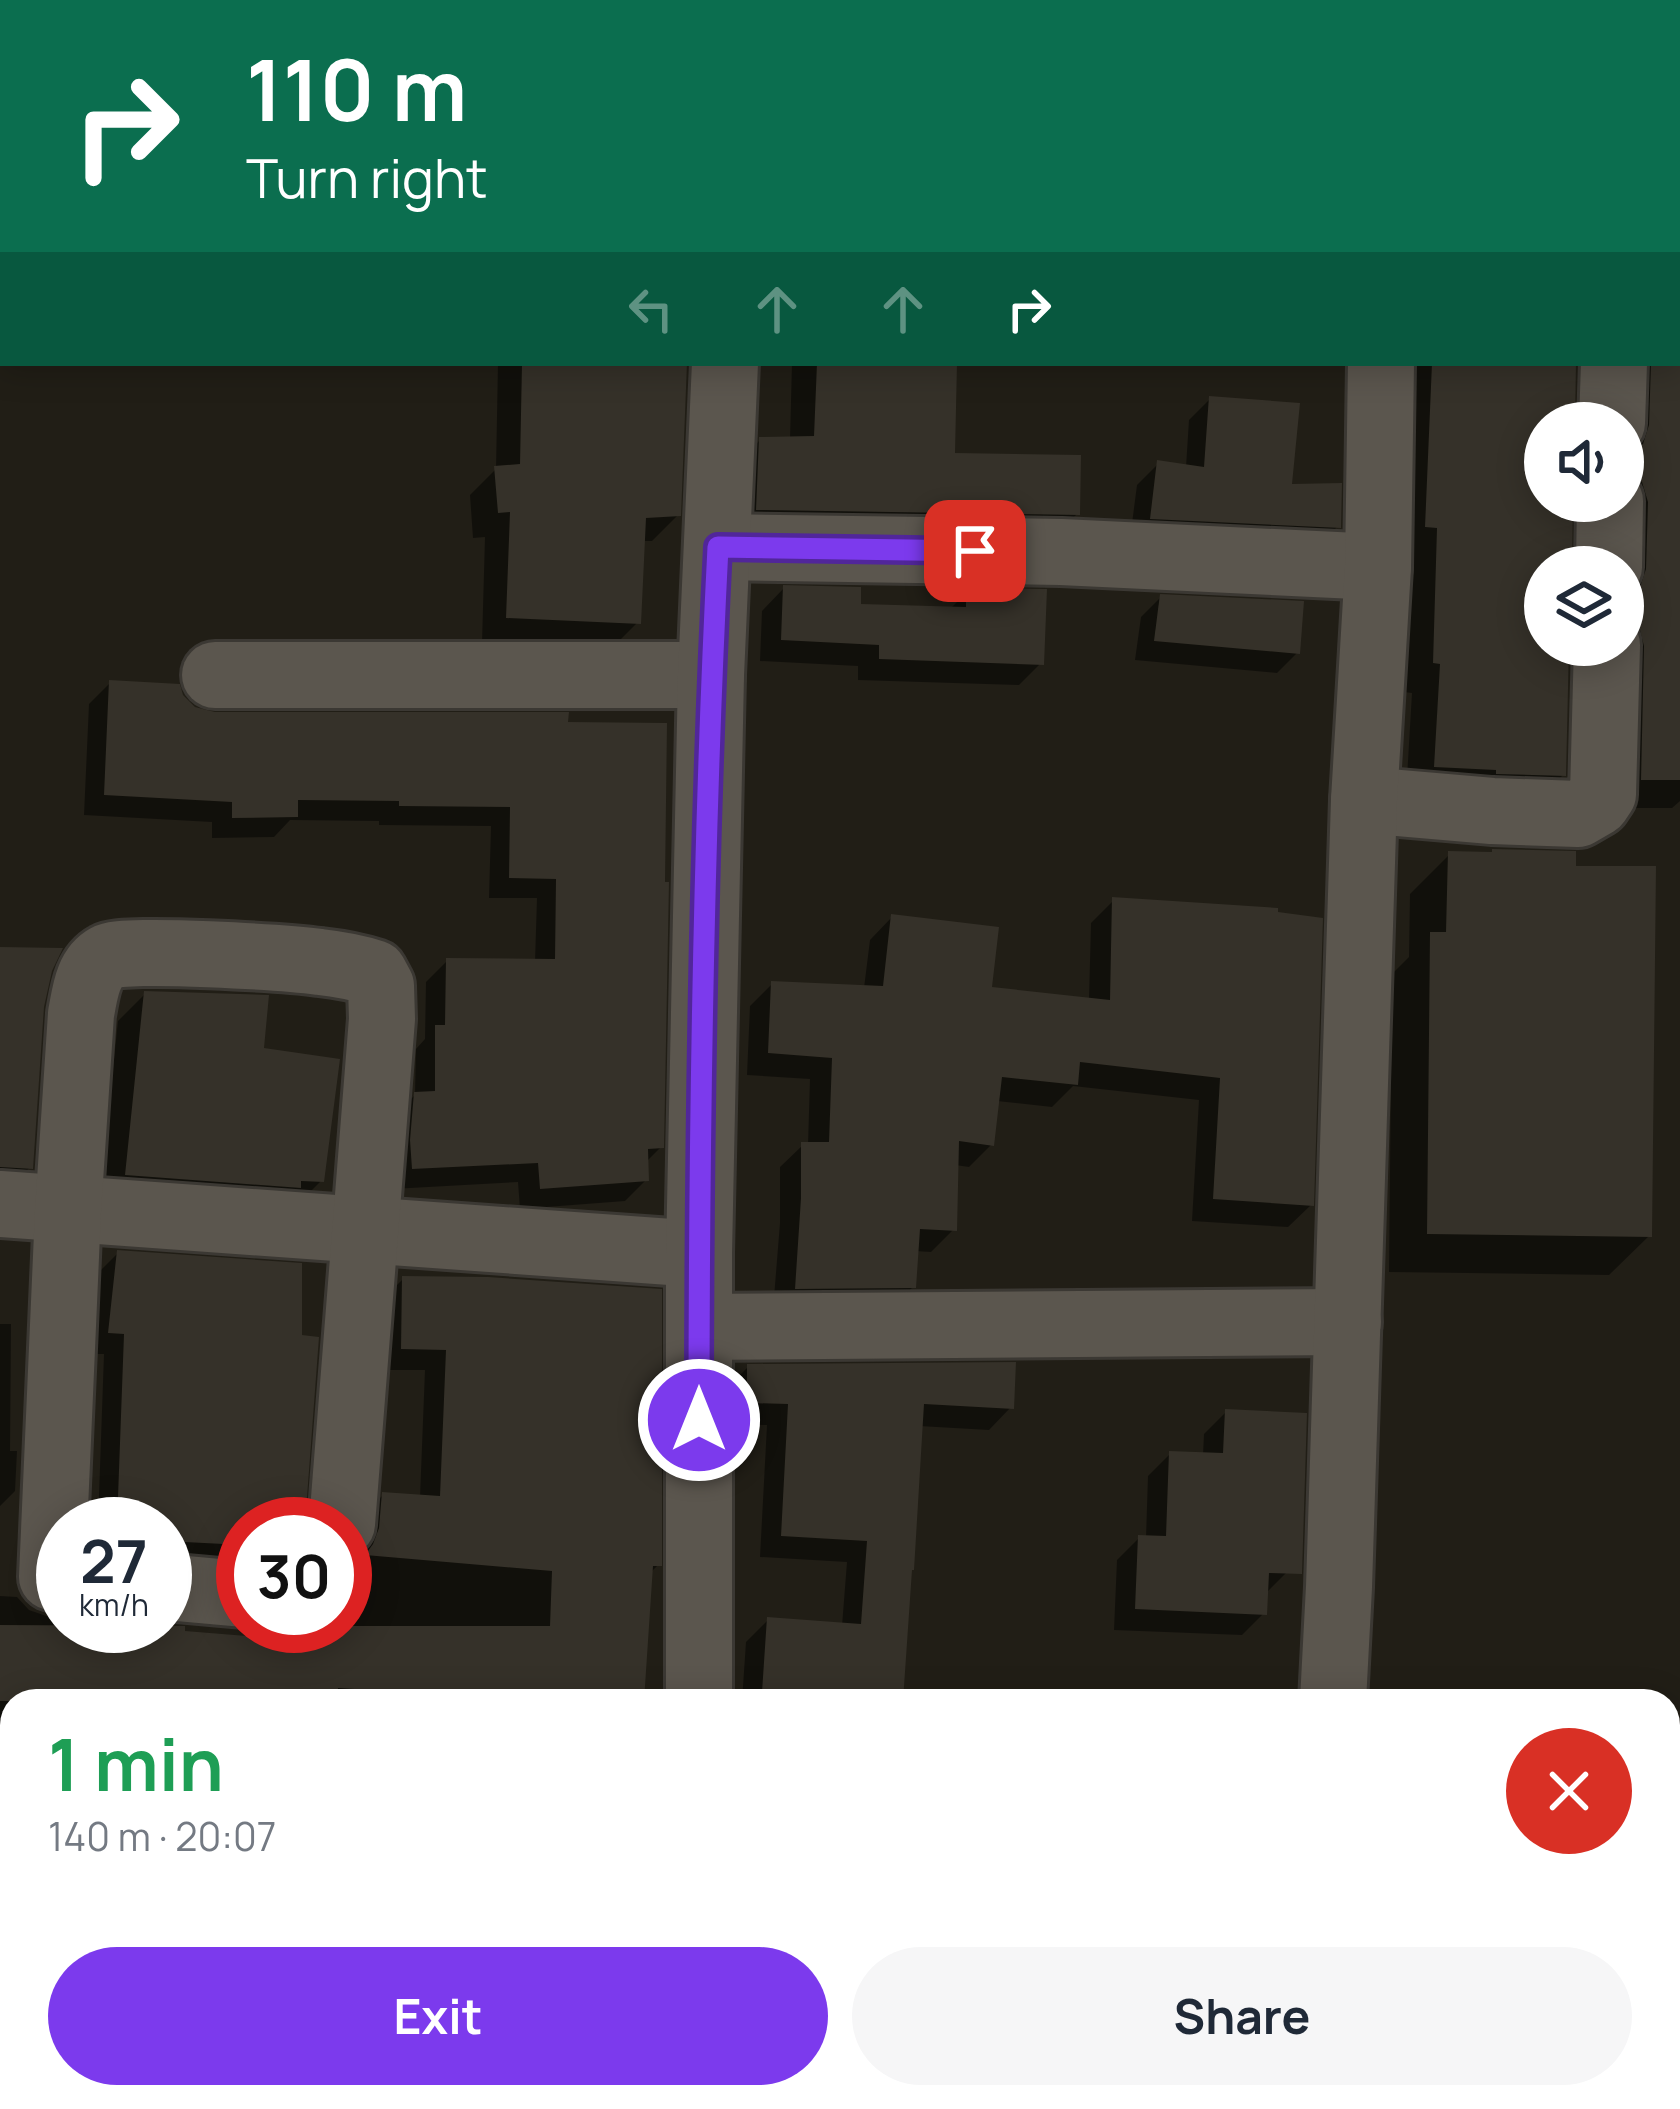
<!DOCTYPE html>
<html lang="en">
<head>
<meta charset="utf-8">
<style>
  body { margin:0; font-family:Manrope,sans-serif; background:#f6f6f7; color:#1f2937; height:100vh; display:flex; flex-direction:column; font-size:45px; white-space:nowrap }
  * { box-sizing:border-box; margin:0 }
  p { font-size:39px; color:#747a83 }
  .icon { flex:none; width:66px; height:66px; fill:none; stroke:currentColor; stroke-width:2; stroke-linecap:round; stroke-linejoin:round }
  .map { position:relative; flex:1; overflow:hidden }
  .side { position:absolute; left:0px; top:1689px; width:1680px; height:420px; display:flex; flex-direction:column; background:#fff; border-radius:36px 36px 0 0; box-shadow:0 6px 30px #0003 }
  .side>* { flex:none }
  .hud { position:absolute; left:0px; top:0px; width:1680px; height:366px; box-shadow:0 6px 30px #0003; background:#0b6e4f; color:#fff; overflow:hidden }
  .buttons { position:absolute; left:1524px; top:402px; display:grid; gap:24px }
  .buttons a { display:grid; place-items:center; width:120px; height:120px; border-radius:50%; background:#fff; box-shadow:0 6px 30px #0003; font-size:60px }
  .speed { position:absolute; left:36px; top:1497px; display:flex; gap:24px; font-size:60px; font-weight:700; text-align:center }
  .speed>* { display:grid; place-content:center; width:156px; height:156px; border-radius:50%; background:#fff; box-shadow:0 6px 30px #0003; line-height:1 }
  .speed small { font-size:30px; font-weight:400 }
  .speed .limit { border:18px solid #d22; background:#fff; color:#111 }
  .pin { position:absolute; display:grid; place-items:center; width:102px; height:102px; color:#fff; margin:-51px; border-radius:24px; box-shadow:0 6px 18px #0006 }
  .me { position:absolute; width:132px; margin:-66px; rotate:0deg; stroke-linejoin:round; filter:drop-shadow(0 0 9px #0008) }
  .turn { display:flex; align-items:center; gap:42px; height:252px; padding:0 48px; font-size:54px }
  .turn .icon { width:156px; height:156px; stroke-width:2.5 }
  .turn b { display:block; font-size:84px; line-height:102px }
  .lanes { display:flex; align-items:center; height:114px; padding:0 48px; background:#0003; justify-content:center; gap:60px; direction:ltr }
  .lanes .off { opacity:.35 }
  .round { display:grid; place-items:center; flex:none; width:126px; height:126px; border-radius:63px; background:#f6f6f7 }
  .headline { display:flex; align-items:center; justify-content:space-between; height:204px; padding:0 48px }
  h1 { font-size:72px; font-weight:700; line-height:90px; color:#1e9e55 }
  .button { display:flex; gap:24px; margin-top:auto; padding:24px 48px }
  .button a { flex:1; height:138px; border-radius:72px; background:#7c3aed; color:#fff; font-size:48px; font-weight:700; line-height:138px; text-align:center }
  .button a+a { background:#f6f6f7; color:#1f2937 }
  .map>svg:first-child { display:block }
</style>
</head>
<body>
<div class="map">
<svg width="1680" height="2109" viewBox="0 0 1680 2109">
  <rect width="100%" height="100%" fill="#211e16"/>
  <!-- shadow -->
  <g fill="#0007">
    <rect x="219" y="0" width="86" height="3"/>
    <rect x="352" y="0" width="330" height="3"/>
    <rect x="779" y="0" width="563" height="3"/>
    <rect x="1396" y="0" width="126" height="3"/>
    <path d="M 1677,318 L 1680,318 L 1680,801 L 1672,808 L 1612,808 L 1623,645 L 1623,423 L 1607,363 L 1677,363 Z"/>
    <path d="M 498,363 L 684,363 L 678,515 L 652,541 L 642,541 L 638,622 L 612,648 L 482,643 L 485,537 L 473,538 L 470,495 L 496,469 Z"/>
    <path d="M 792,363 L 954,363 L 952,456 L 1077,514 L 1050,541 L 730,536 L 734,467 L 760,440 L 790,439 Z"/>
    <path d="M 1405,363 L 1574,363 L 1572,423 L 1545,423 L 1545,501 L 1570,501 L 1569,567 L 1545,567 L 1545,645 L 1567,645 L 1563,775 L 1533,805 L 1406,795 L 1412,693 L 1404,692 L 1409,556 Z"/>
    <path d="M 1210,399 L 1289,487 L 1338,526 L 1317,547 L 1130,539 L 1137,485 L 1158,464 L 1186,467 L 1189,420 Z"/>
    <path d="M 784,588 L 857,607 L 949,610 L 968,591 L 1041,663 L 1019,685 L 858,680 L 858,666 L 760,661 L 762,611 Z"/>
    <path d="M 1161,597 L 1297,653 L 1277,673 L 1135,660 L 1141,617 Z"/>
    <path d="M 110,683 L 181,696 L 194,709 L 215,716 L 566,716 L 661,1147 L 645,1163 L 646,1180 L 625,1201 L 520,1209 L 518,1182 L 392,1189 L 394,1116 L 415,1095 L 416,1049 L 425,1039 L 426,982 L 447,961 L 535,962 L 537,898 L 489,898 L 491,826 L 379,825 L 379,821 L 290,820 L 274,837 L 212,838 L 212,822 L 84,815 L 89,704 Z"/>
    <path d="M 1450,854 L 1649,1236 L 1609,1275 L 1389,1272 L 1392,974 L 1409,957 L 1410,894 Z"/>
    <path d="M 1114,900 L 1311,1205 L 1288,1227 L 1192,1221 L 1199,1100 L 1073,1086 L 1052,1107 L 997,1101 L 992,1144 L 969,1167 L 955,1165 L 954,1229 L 931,1252 L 915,1251 L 913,1287 L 890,1309 L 773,1310 L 780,1223 L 780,1167 L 803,1145 L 808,1145 L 810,1079 L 747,1075 L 750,1006 L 772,984 L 864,988 L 870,940 L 892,917 L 989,990 L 1089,1000 L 1091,923 Z"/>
    <path d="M 0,950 L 49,970 L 41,1007 L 30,1167 L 0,1198 Z"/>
    <path d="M 145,994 L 261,1050 L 321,1181 L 294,1208 L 99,1201 L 118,1021 Z"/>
    <path d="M 118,1253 L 302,1524 L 243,1524 L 243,1568 L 165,1572 L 165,1524 L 98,1524 L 104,1354 L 88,1354 L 96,1275 Z"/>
    <path d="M 403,1279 L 658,1565 L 649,1574 L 641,1701 L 12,1701 L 12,1720 L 0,1721 L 0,1596 L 17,1597 L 29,1610 L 49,1617 L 63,1615 L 63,1626 L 280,1642 L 281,1626 L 345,1626 L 345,1563 L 355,1561 L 361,1517 L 383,1495 L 420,1497 L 425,1370 L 381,1370 L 381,1301 Z"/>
    <path d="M 0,1324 L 11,1324 L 10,1451 L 17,1451 L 15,1491 L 0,1506 Z"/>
    <path d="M 748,1367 L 1011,1407 L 989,1430 L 919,1426 L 900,1701 L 742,1701 L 746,1642 L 768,1620 L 842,1626 L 847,1562 L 760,1557 L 767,1425 L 726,1424 L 726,1389 Z"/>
    <path d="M 1226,1412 L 1287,1572 L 1265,1594 L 1264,1613 L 1242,1635 L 1114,1630 L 1117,1560 L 1139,1538 L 1146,1538 L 1148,1476 L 1170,1454 L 1203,1455 L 1204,1434 Z"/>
    <path d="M 1680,1970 L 1680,2003 L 1673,1977 Z"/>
    <path d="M 1680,2047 L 1680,2109 L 1626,2109 L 1616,2097 L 1668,2097 L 1668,2050 Z"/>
    <path d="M 1117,2097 L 1253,2097 L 1253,2109 L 1116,2109 Z"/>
    <path d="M 1311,2097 L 1569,2097 L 1569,2109 L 1310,2109 Z"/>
  </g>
  <!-- building -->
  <g fill="#353129">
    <path d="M 522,363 L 687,363 L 681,516 L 646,518 L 641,624 L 506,618 L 510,512 L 498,513 L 494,466 L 520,464 Z"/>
    <path d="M 817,363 L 957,363 L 955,453 L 1081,455 L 1080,515 L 756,510 L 759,437 L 814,436 Z"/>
    <path d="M 1432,363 L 1576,363 L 1575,423 L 1545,423 L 1545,501 L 1573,501 L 1572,567 L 1545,567 L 1545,645 L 1569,645 L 1566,776 L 1496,774 L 1496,770 L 1434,767 L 1440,664 L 1433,663 L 1437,528 L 1425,527 Z"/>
    <path d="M 1651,363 L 1680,363 L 1680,780 L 1641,780 L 1644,646 L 1639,626 L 1626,613 L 1626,600 L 1640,587 L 1646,569 L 1648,502 L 1642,482 L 1625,467 L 1625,457 L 1643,444 L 1649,425 Z"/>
    <path d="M 1209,396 L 1300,403 L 1292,484 L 1342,483 L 1341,528 L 1150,519 L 1157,460 L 1204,467 Z"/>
    <path d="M 783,585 L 861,587 L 861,604 L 966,607 L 966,588 L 1047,589 L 1044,665 L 879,659 L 879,645 L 781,640 Z"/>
    <path d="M 1160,594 L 1304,601 L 1300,654 L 1154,641 Z"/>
    <path d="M 109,680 L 180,684 L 183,695 L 195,707 L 215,712 L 569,712 L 568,722 L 667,723 L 665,882 L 669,882 L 664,1148 L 648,1149 L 649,1181 L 540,1189 L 538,1163 L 412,1169 L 410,1140 L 414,1092 L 435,1091 L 435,1025 L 445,1025 L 446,958 L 555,959 L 556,879 L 509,878 L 510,807 L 399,806 L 399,801 L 298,800 L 298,817 L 232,818 L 232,802 L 104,795 Z"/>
    <path d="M 1492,849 L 1576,851 L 1576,866 L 1656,866 L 1652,1237 L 1427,1234 L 1430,932 L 1446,932 L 1448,851 L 1492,852 Z"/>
    <path d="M 1112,897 L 1278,908 L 1278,912 L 1323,918 L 1314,1206 L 1213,1199 L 1220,1078 L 1080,1062 L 1078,1085 L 1002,1077 L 994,1146 L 959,1141 L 957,1231 L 920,1229 L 916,1288 L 795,1289 L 801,1198 L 801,1142 L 829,1142 L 832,1058 L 768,1053 L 771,981 L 883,986 L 891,914 L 999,927 L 992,987 L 1110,1000 Z"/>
    <path d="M 0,947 L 63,948 L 52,971 L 44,1007 L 33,1169 L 0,1167 Z"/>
    <path d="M 144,991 L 269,995 L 264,1048 L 340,1059 L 324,1182 L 301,1181 L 301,1188 L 125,1175 Z"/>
    <path d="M 117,1250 L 302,1263 L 302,1335 L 319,1337 L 305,1524 L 243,1524 L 243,1545 L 165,1541 L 165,1524 L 117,1524 L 124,1334 L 108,1333 Z"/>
    <path d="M 402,1276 L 488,1277 L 662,1289 L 662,1566 L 653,1566 L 644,1701 L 545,1701 L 338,1688 L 337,1701 L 0,1701 L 0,1625 L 180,1626 L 185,1626 L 185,1631 L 298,1640 L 300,1626 L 550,1626 L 552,1571 L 365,1555 L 373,1544 L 379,1528 L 382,1492 L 440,1496 L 446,1350 L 401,1349 Z"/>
    <path d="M 1016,1362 L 1014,1409 L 924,1404 L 914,1570 L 912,1570 L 903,1701 L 762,1692 L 767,1617 L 861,1624 L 867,1541 L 781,1536 L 788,1404 L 747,1403 L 747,1364 Z"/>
    <path d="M 1225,1409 L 1307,1413 L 1302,1574 L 1269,1573 L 1267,1615 L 1135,1609 L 1138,1535 L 1166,1536 L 1169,1451 L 1223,1453 Z"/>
  </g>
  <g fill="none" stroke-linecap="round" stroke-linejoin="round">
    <defs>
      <g id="minor">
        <path d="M 740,3 L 740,0"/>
        <path d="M 1387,3 L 1387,0"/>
        <path d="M 1612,423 L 1614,363"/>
        <path d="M 718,547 L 1061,552 L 1378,567"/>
        <path d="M 1609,567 L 1610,501"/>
        <path d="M 215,675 L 711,675"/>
        <path d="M 1364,800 L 1492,811 L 1578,814 L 1597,803 L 1603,794 L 1607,645"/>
        <path d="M 0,1204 L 699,1254"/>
        <path d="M 699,1327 L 1348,1322"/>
        <path d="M 52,1577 L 68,1211 L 81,1014 C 85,993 87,968 107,957 C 124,947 291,958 320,962 C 338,964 356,967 374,973 L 381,986 L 382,1019 L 342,1524"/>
        <path d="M 165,1587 L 243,1594"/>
        <path d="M 699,1701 L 699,1254 L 711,675 L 725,363"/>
        <path d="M 1333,1701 L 1339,1587 L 1364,800 L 1378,567 L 1381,363"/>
        <path d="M 1622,2097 L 1623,2109"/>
        <path d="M 1291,2109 L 1293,2097"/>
      </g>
    </defs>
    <!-- minor casing -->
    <use href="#minor" stroke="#3b3833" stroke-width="72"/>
    <!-- minor -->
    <use href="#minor" stroke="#5b564e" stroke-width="66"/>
  </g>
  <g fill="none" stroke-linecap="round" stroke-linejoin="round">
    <defs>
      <path id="route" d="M 699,1420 C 699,1129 703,838 718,547 L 975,551"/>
    </defs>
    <!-- route casing -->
    <use href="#route" stroke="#51269a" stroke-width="30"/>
    <!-- route -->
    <use href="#route" stroke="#7c3aed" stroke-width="21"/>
  </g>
</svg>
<div class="buttons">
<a><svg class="icon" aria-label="sound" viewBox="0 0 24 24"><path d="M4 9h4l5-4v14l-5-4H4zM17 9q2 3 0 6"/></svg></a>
<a><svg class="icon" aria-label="layers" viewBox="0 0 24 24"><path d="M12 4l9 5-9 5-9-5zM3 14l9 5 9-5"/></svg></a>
</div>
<div class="speed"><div>27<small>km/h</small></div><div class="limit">30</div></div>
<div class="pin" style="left:975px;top:551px;background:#d93025"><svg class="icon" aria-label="arrive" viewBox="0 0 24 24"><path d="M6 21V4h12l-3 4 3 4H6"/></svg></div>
<svg class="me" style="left:699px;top:1420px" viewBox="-20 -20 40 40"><circle r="17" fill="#7c3aed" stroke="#fff" stroke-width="3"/><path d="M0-11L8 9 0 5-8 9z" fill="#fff"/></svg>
<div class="hud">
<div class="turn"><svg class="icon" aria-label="right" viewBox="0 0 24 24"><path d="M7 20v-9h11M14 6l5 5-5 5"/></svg><div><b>110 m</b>Turn right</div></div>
<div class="lanes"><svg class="icon off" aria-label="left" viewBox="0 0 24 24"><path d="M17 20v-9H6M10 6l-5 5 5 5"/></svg><svg class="icon off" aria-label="ahead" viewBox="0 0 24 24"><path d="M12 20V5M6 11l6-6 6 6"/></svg><svg class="icon off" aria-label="ahead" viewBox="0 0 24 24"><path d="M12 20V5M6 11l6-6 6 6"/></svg><svg class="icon" aria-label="right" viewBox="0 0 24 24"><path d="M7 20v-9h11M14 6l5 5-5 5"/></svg></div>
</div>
<section class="side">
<div class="headline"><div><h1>1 min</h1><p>140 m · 20:07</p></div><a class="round" style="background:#d93025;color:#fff"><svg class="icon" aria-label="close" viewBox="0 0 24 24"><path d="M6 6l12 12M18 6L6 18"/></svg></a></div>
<div class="button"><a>Exit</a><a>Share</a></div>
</section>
</div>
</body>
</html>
